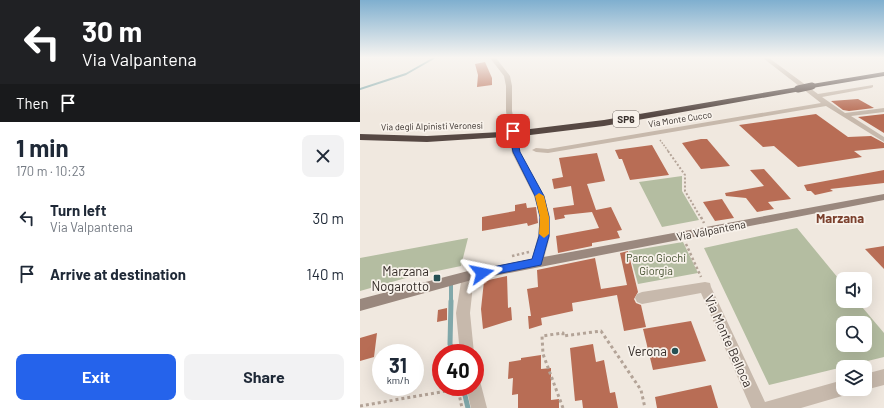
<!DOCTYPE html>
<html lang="en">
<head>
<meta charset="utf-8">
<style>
  body { margin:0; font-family:Barlow,sans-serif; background:#f2f2f3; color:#1f2937; height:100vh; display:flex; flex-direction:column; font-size:15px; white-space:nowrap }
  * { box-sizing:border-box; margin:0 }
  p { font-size:13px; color:#747a83 }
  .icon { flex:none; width:22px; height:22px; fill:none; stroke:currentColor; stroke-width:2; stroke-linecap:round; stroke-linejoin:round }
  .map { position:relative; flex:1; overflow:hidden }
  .drawer { display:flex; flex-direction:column; background:#fff; width:360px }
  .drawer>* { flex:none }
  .guide { background:#202124; color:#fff; overflow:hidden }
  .buttons { position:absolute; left:476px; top:272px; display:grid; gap:8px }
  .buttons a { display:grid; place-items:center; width:36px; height:36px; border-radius:8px; background:#fff; box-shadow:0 4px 16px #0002; font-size:20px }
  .speed { position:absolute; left:12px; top:344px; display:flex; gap:8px; font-size:20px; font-weight:700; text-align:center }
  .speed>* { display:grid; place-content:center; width:52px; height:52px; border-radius:50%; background:#fff; box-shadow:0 4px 16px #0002; line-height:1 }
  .speed small { font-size:10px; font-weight:400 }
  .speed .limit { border:6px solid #d22; background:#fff; color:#111 }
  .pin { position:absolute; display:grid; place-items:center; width:34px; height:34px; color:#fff; margin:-17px; border-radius:8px; box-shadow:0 2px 6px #0006 }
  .me { position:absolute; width:44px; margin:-22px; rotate:78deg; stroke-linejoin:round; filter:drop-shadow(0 0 3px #0008) }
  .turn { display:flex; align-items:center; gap:14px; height:84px; padding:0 16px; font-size:18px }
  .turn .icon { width:52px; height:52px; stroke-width:2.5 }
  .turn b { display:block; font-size:28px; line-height:34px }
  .then { display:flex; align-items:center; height:38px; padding:0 16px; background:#0003; gap:8px; font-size:15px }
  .round { display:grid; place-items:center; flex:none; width:42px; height:42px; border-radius:8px; background:#f2f2f3 }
  .summary { display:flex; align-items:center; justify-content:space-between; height:68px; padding:0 16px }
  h1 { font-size:24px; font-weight:700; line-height:30px }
  .cta { display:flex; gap:8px; margin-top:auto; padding:8px 16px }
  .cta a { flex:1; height:46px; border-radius:8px; background:#2563eb; color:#fff; font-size:16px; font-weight:700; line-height:46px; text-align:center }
  .cta a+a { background:#f2f2f3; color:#1f2937 }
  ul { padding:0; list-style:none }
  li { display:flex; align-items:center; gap:12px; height:56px; padding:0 16px }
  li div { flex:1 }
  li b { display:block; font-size:15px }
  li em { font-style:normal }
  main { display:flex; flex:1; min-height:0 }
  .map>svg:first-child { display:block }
</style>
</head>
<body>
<main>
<section class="drawer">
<div class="guide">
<div class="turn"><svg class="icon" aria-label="left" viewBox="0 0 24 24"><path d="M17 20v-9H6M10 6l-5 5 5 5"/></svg><div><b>30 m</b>Via Valpantena</div></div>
<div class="then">Then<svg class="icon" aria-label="arrive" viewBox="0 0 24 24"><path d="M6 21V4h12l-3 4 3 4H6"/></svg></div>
</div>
<div class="summary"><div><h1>1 min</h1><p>170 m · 10:23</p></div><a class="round"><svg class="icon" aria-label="close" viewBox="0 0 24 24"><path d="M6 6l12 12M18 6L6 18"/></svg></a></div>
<ul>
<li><svg class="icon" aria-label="left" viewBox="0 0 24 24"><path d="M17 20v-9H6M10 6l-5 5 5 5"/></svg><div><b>Turn left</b><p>Via Valpantena</p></div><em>30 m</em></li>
<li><svg class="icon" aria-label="arrive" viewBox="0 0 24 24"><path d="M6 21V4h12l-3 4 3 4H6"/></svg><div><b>Arrive at destination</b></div><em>140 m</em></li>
</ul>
<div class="cta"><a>Exit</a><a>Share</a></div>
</section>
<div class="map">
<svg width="524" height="408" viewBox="0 0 524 408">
  <rect width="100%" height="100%" fill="#f0e8df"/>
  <!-- green -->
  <g fill="#b4bda1" fill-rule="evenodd">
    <path d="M 322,176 L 322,191 L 339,220 L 302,227 L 279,182 Z"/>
    <path d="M 437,228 L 483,284 L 483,301 L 497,301 L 524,333 L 524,357 L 409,385 L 344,248 ZM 483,323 L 505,323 L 505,345 L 483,345 Z"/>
    <path d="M 108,238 L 101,266 L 53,276 L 0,291 L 0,258 Z"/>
    <path d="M 323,242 L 338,273 L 278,284 L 269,251 Z"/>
  </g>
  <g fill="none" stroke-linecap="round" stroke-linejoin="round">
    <!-- stream-far2 -->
    <path stroke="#81a8aa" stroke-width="2" d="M 0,89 L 46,74 L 74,58"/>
    <!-- stream-far1 -->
    <path stroke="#81a8aa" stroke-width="4" d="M 91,302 L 91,284"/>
    <!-- stream -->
    <g stroke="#81a8aa" stroke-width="5">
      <path d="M 91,301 L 90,344 L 93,353"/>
      <path d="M 103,387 L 108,408"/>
    </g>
  </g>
  <!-- building -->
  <g fill="#b86d55">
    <path d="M 125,62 L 132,78 L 132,85 L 117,87 L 118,75 L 115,64 Z"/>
    <path d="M 498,99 L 514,108 L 489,111 L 483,110 L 471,101 Z"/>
    <path d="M 456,114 L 488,137 L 511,136 L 524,143 L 524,148 L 494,151 L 502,157 L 438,167 L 414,146 L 403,147 L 379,125 Z"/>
    <path d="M 524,114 L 524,133 L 498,117 Z"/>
    <path d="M 341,139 L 347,139 L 370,166 L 341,169 L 322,143 Z"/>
    <path d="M 292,145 L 309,175 L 270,180 L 262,159 L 259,159 L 255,150 Z"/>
    <path d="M 237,153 L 245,181 L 227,184 L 236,210 L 251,207 L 262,230 L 257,231 L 260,238 L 232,243 L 232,246 L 198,253 L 196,236 L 239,228 L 232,212 L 204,215 L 205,218 L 195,220 L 193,208 L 214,205 L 211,186 L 194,189 L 192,179 L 203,177 L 199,158 Z"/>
    <path d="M 404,169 L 431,199 L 408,202 L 414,209 L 397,212 L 386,198 L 366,196 L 365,193 L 404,186 L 390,170 Z"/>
    <path d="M 524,170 L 524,183 L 470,189 L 473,191 L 455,195 L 451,191 L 447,191 L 444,185 Z"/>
    <path d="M 362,199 L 374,218 L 355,221 L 343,202 Z"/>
    <path d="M 166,203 L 167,208 L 176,207 L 178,223 L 168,226 L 167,223 L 122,231 L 122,217 L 155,211 L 155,205 Z"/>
    <path d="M 524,246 L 524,269 L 505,249 Z"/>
    <path d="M 268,251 L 278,292 L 274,299 L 276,303 L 281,305 L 286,327 L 264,331 L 257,295 L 212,303 L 213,311 L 181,318 L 182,325 L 169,329 L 168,316 L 171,316 L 167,289 L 178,287 L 177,270 L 235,258 L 241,289 L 267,285 L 260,253 Z"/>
    <path d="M 147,276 L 148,308 L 151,307 L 152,320 L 123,329 L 121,309 L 124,281 Z"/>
    <path d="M 87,308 L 87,320 L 77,322 L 78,310 Z"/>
    <path d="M 331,321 L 346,361 L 293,370 L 283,329 Z"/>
    <path d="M 17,333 L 14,357 L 0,361 L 0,338 Z"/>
    <path d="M 233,344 L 236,362 L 244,360 L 250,393 L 255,392 L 258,408 L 223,408 L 222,400 L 215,401 L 210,348 Z"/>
    <path d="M 181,355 L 181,369 L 191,368 L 191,400 L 199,399 L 199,408 L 158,408 L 158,394 L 152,395 L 153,378 L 148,379 L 149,362 L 161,360 L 161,358 Z"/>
    <path d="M 351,385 L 358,408 L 297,408 L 295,397 Z"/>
  </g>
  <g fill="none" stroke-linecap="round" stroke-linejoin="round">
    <!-- path-far3 -->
    <path stroke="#b3a397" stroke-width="1.5" stroke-dasharray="1.5 1.5" stroke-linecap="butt" d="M 300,140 L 309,152"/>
    <!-- path-far2 -->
    <path stroke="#b3a397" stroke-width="2" stroke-dasharray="2 2" stroke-linecap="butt" d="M 308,151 L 325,175 L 325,191 L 341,218"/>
    <!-- path-far1 -->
    <g stroke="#b3a397" stroke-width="2.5" stroke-dasharray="2.5 2.5" stroke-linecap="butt">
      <path d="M 341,217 L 344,223"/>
      <path d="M 326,244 L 341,277"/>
      <path d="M 152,256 L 169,252"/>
    </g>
    <!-- path -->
    <g stroke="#b3a397" stroke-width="3" stroke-dasharray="3 3" stroke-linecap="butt">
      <path d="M 0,406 L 98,389 L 102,408"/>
      <path d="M 203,408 L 183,354 L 182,336 L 203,333 L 203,336 L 241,331 L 281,390 L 285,408"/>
    </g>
    <!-- street -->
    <g fill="#c7b9ac" fill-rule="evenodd">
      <path d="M 130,58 L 136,58 L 150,76 L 152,86 L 152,111 L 160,153 L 184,196 L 190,217 L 190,236 L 183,262 L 181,265 L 177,267 L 173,265 L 171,262 L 178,236 L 180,217 L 174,196 L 152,153 L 146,111 L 146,86 L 144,76 Z"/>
      <path d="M 403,58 L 409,58 L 458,94 L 513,85 L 513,87 L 511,88 L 462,97 L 485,113 L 524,108 L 524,112 L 491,116 L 524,137 L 524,142 L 466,106 L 188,153 L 176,152 L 172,150 L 176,148 L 188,149 L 461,103 Z"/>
      <path d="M 108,271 L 112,273 L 114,276 L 110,313 L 114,353 L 100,353 L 96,313 L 102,276 L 104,273 Z"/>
      <path d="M 345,282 L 350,283 L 351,287 L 405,402 L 483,380 L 483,389 L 491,389 L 489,394 L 441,408 L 391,408 L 341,293 L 282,304 L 277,302 L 275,298 L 277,294 L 282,292 Z"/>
      <path d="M 524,369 L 524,385 L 505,390 L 503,389 L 505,389 L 505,374 Z"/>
      <path d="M 115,379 L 120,381 L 127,408 L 111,408 L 106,387 L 115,387 Z"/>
    </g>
    <!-- secondary -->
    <path fill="#9a887e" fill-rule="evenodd" d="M 524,194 L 524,200 L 108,281 L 0,311 L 0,299 L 108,271 Z"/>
    <!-- highway -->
    <g fill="#564843" fill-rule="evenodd">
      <path d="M 524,72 L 524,76 L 452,88 L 448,86 L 452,84 Z"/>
      <path d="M 438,87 L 442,89 L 441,91 L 244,126 L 162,136 L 157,133 L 162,130 L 244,120 Z"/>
      <path d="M 141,132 L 144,133 L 144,137 L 67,142 L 0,140 L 0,134 L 67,136 Z"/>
    </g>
    <!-- highway-bridge-far1 -->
    <path stroke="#564843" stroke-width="7" d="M 438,89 L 452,86"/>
    <!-- highway-bridge -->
    <path stroke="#564843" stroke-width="9" d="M 141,135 L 162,133"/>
  </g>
  <!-- sky -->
  <linearGradient id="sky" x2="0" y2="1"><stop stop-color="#7fafcf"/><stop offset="0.5" stop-color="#f8f5f1"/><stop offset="1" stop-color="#f8f5f1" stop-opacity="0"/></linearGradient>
  <rect width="524" height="115" fill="url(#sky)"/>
  <!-- route -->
  <path fill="#2563eb" stroke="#184099" d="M 153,129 L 156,131 L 160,152 L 184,196 L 189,217 L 189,236 L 181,265 L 122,277 L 118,276 L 117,273 L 118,270 L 172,259 L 179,236 L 180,217 L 175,196 L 153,152 L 149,131 Z"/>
  <!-- slow -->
  <path fill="#f59e0b" d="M 179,193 L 184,196 L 189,217 L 189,234 L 184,238 L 179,234 L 180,217 L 175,196 Z"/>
  <!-- markers -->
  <g fill="#255053" stroke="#f8f2eb" stroke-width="1.5">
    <rect x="73" y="274" width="8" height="8" rx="2"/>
    <circle cx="315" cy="351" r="4"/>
  </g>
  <g text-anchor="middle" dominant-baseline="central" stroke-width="3.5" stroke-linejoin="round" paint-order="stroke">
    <!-- far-street labels -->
    <g font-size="9" fill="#362e2a" stroke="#f8f2eb">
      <text transform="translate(320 119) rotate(-9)">Via Monte Cucco</text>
      <text transform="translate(72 126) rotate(-1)">Via degli Alpinisti Veronesi</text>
    </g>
    <!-- shield labels -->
    <rect fill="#f8f2eb" stroke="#706964" stroke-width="1" x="253" y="111" width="26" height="16" rx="3"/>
    <g font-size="10" font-weight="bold" fill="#362e2a">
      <text x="266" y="119">SP6</text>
    </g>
    <!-- street labels -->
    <g font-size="11" fill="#362e2a" stroke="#f8f2eb">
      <text transform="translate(351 230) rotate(-11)">Via Valpantena</text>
    </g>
    <!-- park labels -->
    <g font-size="11" fill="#455131" stroke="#f8f2eb">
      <text x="296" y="257">Parco Giochi<tspan x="296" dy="13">Giorgia</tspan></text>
    </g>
    <!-- quarter labels -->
    <g font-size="13" font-weight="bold" fill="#7b402d" stroke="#f8f2eb">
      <text x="480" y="218">Marzana</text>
    </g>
    <!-- near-poi labels -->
    <g font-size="13" fill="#362e2a" stroke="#f8f2eb" text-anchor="end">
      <text x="69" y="271">Marzana<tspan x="69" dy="15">Nogarotto</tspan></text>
      <text x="307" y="351">Verona</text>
    </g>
    <!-- near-street labels -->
    <g font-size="13" fill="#362e2a" stroke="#f8f2eb">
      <text transform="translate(369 341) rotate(66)">Via Monte Belloca</text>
    </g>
  </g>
</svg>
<div class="buttons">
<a><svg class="icon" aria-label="sound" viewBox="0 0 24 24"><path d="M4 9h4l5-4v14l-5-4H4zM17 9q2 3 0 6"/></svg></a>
<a><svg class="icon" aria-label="search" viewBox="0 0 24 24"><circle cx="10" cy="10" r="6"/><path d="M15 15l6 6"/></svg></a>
<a><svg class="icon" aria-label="layers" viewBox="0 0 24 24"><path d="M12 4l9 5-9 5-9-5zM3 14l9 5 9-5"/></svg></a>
</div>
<div class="speed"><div>31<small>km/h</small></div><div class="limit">40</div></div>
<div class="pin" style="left:153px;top:131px;background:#d93025"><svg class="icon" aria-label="arrive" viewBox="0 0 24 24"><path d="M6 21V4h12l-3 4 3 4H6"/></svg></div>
<svg class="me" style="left:122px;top:273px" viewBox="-20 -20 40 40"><path d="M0-17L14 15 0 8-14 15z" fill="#2563eb" stroke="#fff" stroke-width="4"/></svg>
</div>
</main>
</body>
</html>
